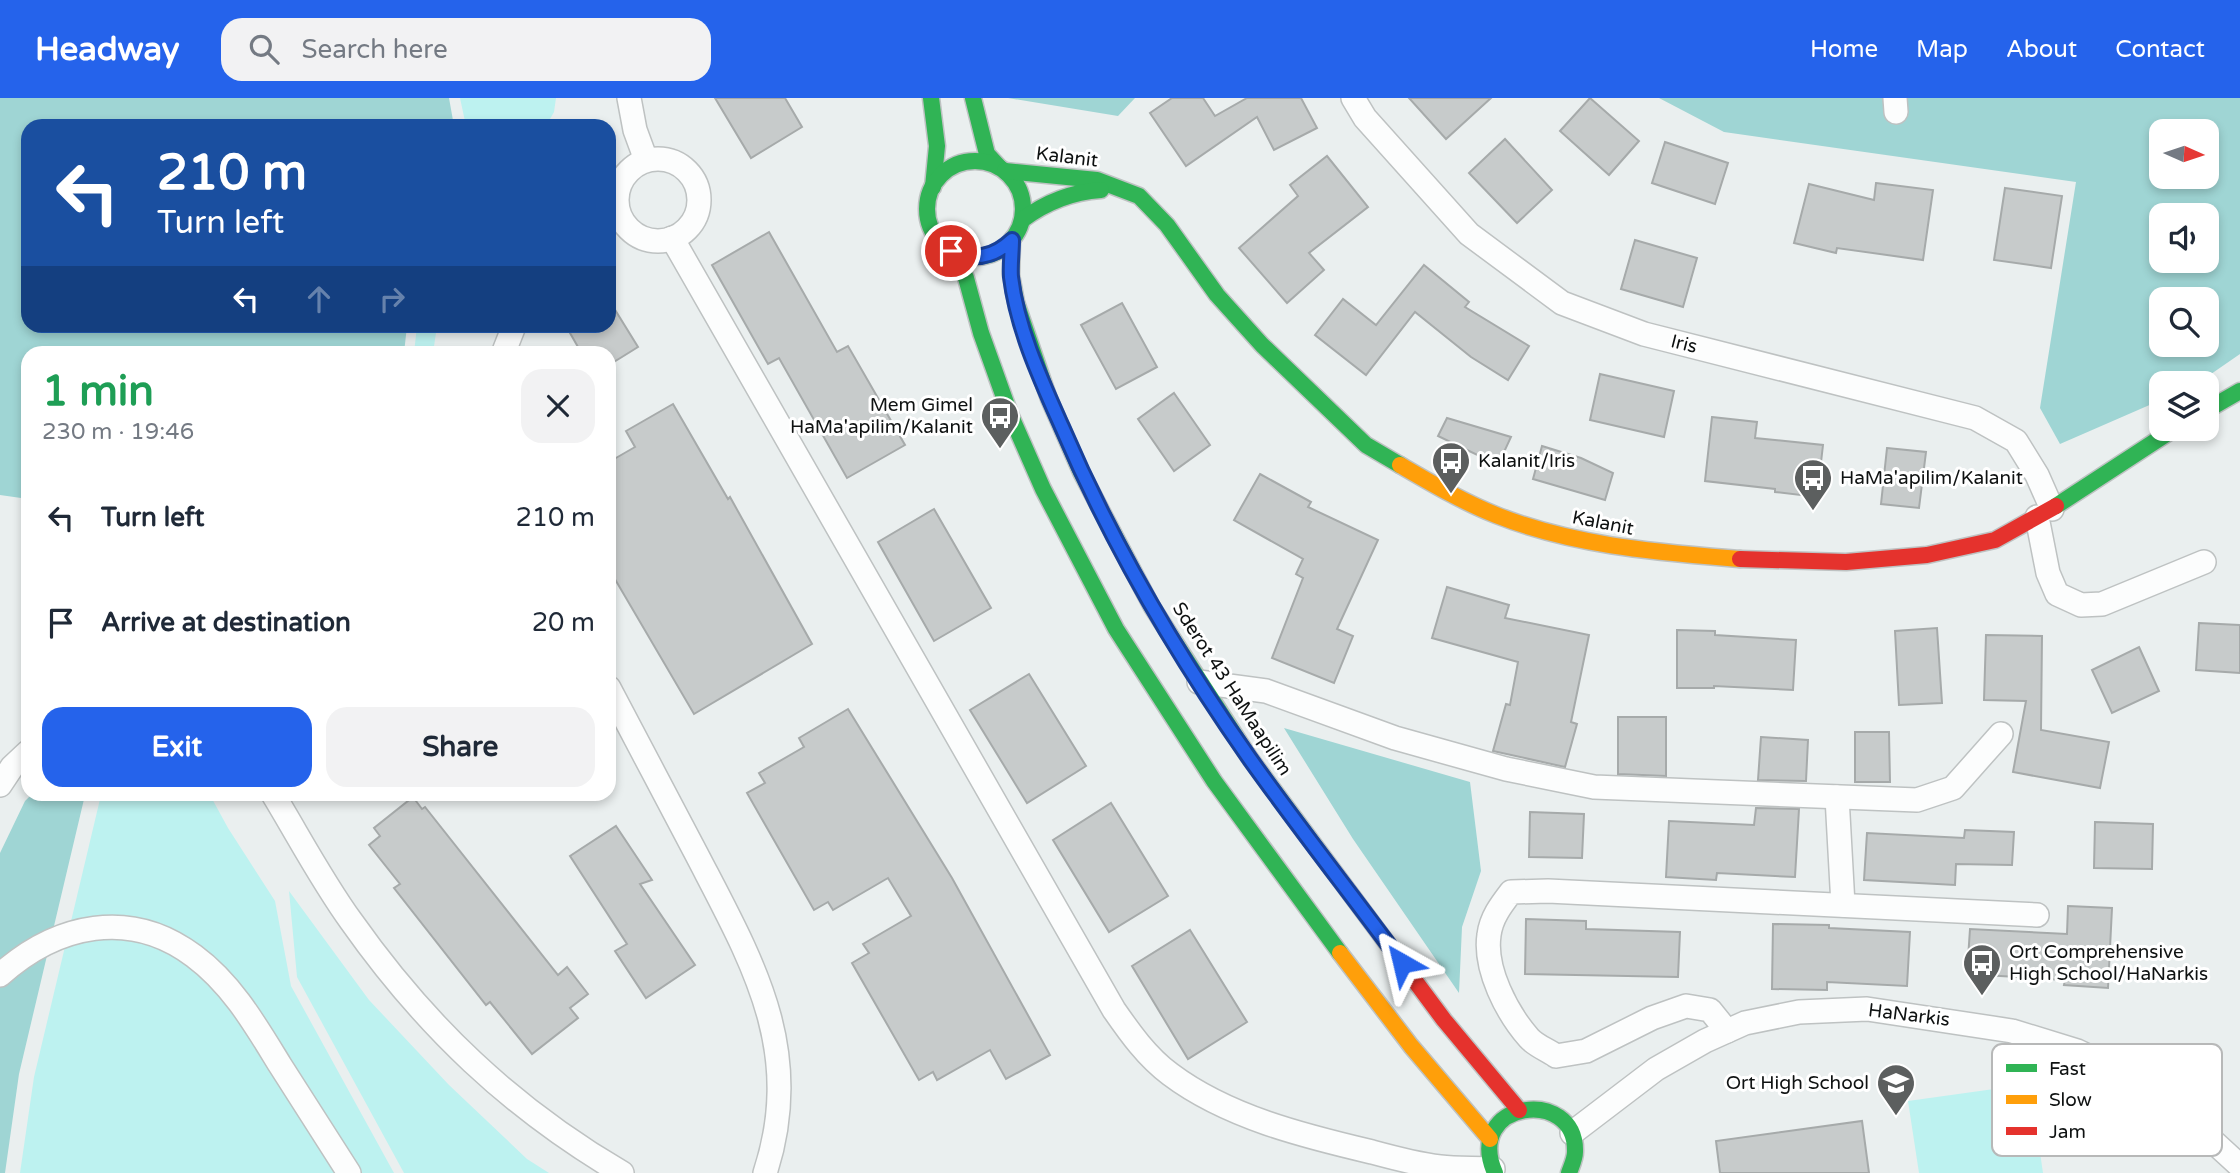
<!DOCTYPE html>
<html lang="en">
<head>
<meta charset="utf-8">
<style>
  body { margin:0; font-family:"Varela Round",sans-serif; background:#f2f2f3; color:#1f2937; height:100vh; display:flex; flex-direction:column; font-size:26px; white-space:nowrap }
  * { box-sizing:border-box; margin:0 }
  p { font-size:23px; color:#747a83 }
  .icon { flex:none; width:38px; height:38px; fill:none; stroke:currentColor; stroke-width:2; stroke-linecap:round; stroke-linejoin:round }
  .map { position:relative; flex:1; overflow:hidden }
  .drawer { position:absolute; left:21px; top:248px; width:595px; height:455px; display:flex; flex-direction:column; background:#fff; border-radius:21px; box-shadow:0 4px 10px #0003 }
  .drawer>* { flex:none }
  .hud { position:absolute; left:21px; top:21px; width:595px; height:214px; border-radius:21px; box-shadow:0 4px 10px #0003; background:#1a4fa0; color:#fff; overflow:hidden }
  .needle { width:46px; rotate:93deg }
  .controls { position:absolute; left:2149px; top:21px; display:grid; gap:14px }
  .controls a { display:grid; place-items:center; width:70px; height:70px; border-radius:14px; background:#fff; box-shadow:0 4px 10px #0003; font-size:35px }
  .pin { position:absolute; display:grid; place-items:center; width:60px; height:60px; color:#fff; margin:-30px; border:4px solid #fff; border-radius:50%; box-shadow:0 2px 7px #0007 }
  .me { position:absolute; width:77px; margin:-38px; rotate:323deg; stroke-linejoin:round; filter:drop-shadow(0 0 5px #0008) }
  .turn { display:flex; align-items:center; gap:24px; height:147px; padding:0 21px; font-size:32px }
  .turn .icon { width:91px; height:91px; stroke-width:2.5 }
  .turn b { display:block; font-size:49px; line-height:60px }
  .lanes { display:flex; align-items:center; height:66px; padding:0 21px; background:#0003; justify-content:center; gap:35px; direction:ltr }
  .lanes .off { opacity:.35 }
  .round { display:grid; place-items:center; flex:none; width:74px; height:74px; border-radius:21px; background:#f2f2f3 }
  .headline { display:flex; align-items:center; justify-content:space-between; height:119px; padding:0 21px }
  h1 { font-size:42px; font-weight:700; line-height:52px; color:#1e9e55 }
  .primary-button { display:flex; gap:14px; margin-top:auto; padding:14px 21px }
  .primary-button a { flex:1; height:80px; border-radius:21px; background:#2563eb; color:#fff; font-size:28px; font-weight:700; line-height:80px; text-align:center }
  .primary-button a+a { background:#f2f2f3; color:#1f2937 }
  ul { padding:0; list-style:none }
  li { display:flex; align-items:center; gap:21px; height:105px; padding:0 21px }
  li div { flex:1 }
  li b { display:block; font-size:26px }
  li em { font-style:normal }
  header { display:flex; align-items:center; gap:42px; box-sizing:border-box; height:98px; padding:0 35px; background:#2563eb; color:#fff }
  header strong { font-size:33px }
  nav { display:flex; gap:38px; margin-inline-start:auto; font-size:24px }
  .search { width:490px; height:63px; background:#f2f2f3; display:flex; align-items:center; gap:18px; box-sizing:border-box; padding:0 24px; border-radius:21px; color:#747a83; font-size:26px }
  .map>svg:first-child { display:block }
</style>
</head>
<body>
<header>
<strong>Headway</strong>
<div class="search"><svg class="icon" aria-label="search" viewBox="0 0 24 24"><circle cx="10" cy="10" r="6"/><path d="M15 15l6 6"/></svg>Search here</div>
<nav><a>Home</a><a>Map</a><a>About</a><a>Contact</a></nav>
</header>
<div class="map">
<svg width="2240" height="1075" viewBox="0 0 2240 1075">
  <rect width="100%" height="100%" fill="#eaefef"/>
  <!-- green -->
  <g fill="#bdf2f0">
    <path d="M 460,0 L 556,0 L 554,14 L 546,28 L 466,28 Z"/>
    <path d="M 417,228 L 437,228 L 433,255 L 414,255 Z"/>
    <path d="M 101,697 L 210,697 L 228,730 L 275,803 L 291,888 L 394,1075 L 20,1075 L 34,979 Z"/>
    <path d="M 289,793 L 369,902 L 449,987 L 527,1061 L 549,1075 L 404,1075 L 297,879 Z"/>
    <path d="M 2030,986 L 2043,1075 L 1919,1075 L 1908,1003 Z"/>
  </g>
  <!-- forest -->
  <g fill="#9fd5d4" fill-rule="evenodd">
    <path d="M 0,0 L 449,0 L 454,28 L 28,28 L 28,228 L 407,228 L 404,255 L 28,256 L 28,401 L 0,397 Z"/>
    <path d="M 1008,0 L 1135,0 L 1118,18 Z"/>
    <path d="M 1659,0 L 2240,0 L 2240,256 L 2198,285 L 2161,285 L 2161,302 L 2060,346 L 2040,310 L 2076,84 L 1724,34 ZM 2161,33 L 2207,33 L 2207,79 L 2161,79 ZM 2161,117 L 2207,117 L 2207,163 L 2161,163 ZM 2161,201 L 2207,201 L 2207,247 L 2161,247 Z"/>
    <path d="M 1284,630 L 1470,684 L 1481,773 L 1462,829 L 1459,895 L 1353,741 Z"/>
    <path d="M 31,697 L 85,697 L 19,976 L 5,1075 L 0,1075 L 0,755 L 25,703 Z"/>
  </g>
  <!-- building -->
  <g fill="#c7cbcb" stroke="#a6aaaa" stroke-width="2">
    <path d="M 715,0 L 785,0 L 802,29 L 751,60 Z"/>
    <path d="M 1172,0 L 1203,0 L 1215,18 L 1247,0 L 1301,0 L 1317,30 L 1274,52 L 1257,19 L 1186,68 L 1150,15 Z"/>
    <path d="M 1409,0 L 1491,0 L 1446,41 Z"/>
    <path d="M 1590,0 L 1639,43 L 1609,77 L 1560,33 Z"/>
    <path d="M 1505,41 L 1552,92 L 1517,125 L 1469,75 Z"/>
    <path d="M 1665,44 L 1728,65 L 1715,106 L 1652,85 Z"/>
    <path d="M 1327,58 L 1368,109 L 1309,155 L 1324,172 L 1287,205 L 1239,150 L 1298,98 L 1290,87 Z"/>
    <path d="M 1876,85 L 1933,92 L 1923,162 L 1837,150 L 1836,155 L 1794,145 L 1809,86 L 1874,102 Z"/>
    <path d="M 2005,90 L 2062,98 L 2051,170 L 1994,162 Z"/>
    <path d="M 769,134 L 837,254 L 848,248 L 905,347 L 847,380 L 779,260 L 768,266 L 712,167 Z"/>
    <path d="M 1635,142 L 1697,160 L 1683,209 L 1621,191 Z"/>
    <path d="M 1424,167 L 1469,204 L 1465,209 L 1529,248 L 1508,282 L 1471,259 L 1415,214 L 1366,277 L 1315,237 L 1343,201 L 1376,227 Z"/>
    <path d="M 609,202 L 638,249 L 609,267 L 609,256 L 582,256 L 566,228 L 609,228 Z"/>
    <path d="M 1122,205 L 1157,269 L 1116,291 L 1081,227 Z"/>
    <path d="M 1600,276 L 1674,293 L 1664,339 L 1590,322 Z"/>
    <path d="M 1174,295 L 1210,347 L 1174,373 L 1138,321 Z"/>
    <path d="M 673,306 L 728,401 L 730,399 L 812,546 L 694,616 L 609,471 L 609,364 L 635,349 L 626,333 Z"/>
    <path d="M 1712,319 L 1757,324 L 1755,340 L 1823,347 L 1817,399 L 1775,394 L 1775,391 L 1705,383 Z"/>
    <path d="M 1447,320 L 1511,339 L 1498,367 L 1438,338 Z"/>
    <path d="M 1542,348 L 1581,360 L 1613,375 L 1605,402 L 1533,381 Z"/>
    <path d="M 1887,350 L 1926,354 L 1919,410 L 1881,406 Z"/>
    <path d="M 1260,376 L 1311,404 L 1308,409 L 1378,442 L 1337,531 L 1353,538 L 1334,585 L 1272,560 L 1303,480 L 1296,476 L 1303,461 L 1234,422 Z"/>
    <path d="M 934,411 L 991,510 L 934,543 L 878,444 Z"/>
    <path d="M 1447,489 L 1509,507 L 1505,520 L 1589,537 L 1571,624 L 1577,626 L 1565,669 L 1493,653 L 1506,606 L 1510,607 L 1518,564 L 1432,540 Z"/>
    <path d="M 2199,525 L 2240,527 L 2240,575 L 2196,572 Z"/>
    <path d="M 1937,530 L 1942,605 L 1899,607 L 1895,533 Z"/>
    <path d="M 1677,532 L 1715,533 L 1715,537 L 1796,542 L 1793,592 L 1714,588 L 1714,590 L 1677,590 Z"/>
    <path d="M 1986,537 L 2042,538 L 2041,632 L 2109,644 L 2100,690 L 2013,674 L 2026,603 L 1984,602 Z"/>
    <path d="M 2139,549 L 2159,593 L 2112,615 L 2092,572 Z"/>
    <path d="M 1029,576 L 1086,668 L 1027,705 L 970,612 Z"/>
    <path d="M 848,611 L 952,780 L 1050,957 L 1006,981 L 990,952 L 937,982 L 933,974 L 919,982 L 852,865 L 869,855 L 863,846 L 911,818 L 888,780 L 833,812 L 828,804 L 814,812 L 747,695 L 765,685 L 759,675 L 804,649 L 799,640 Z"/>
    <path d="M 1618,619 L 1666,619 L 1666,678 L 1618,676 Z"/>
    <path d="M 1855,634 L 1889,634 L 1890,684 L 1855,684 Z"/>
    <path d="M 1761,639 L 1808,642 L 1806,683 L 1758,682 Z"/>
    <path d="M 413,699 L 422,711 L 425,709 L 558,877 L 567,869 L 588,896 L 570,910 L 578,920 L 532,956 L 490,904 L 486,907 L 394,790 L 400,786 L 369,747 L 380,738 L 374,730 Z"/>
    <path d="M 1111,705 L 1168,798 L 1109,834 L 1053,742 Z"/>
    <path d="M 1756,710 L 1799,711 L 1795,779 L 1717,775 L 1716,782 L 1666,779 L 1669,723 L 1754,727 Z"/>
    <path d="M 1530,714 L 1584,716 L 1582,760 L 1529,759 Z"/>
    <path d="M 2095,724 L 2153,726 L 2152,771 L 2094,770 Z"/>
    <path d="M 616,728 L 652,782 L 640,786 L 695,867 L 646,900 L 615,853 L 627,846 L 570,758 Z"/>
    <path d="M 1965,732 L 2014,734 L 2012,767 L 1956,766 L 1955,787 L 1864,782 L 1867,735 L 1964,740 Z"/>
    <path d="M 2068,808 L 2112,810 L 2108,890 L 2064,887 L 2065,882 L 1967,876 L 1970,831 L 2067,836 Z"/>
    <path d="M 1526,821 L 1586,823 L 1586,831 L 1680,834 L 1678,879 L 1525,876 Z"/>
    <path d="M 1773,826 L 1829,827 L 1829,830 L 1910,834 L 1907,888 L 1827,884 L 1827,892 L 1772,891 Z"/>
    <path d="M 1190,832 L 1247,924 L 1188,961 L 1132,868 Z"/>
    <path d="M 1862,1023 L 1869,1075 L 1720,1075 L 1716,1043 Z"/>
  </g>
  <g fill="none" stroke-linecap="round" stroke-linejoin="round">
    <defs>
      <g id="street">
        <path d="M 629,0 L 635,32 L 646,62"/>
        <path d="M 1353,0 L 1365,20 L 1469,136 L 1562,205 L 1644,236 L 1975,320 L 2016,343 L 2037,377 L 2052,411"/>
        <path d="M 1895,0 L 1896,14"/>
        <circle cx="658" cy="102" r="41"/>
        <path d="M 672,140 L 1114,912 C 1130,935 1147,959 1170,976 C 1227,1019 1304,1038 1372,1054 C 1394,1060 1417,1066 1440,1069 C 1457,1071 1475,1070 1493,1071"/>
        <path d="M 503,256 L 514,228"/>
        <path d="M 2037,419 L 2048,475 L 2057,496 L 2081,507 L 2102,506 L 2204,464"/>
        <path d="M 1199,584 L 1266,593 L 1395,640 L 1506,671 L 1594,689 L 1917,702 L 1953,690 L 2001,636"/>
        <path d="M 609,590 C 639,646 668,703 698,759 C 753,865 805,953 765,1075"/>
        <path d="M 0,687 L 12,669 L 28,654"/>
        <path d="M 273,696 C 299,739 322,783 351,823 C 425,928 511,1010 622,1075"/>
        <path d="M 1837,699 L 1843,807"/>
        <path d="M 0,877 C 57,826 130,810 194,858 C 232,886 256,928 280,967 C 303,1003 326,1039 349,1075"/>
        <path d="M 1727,933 L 1710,912 L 1686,908 L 1652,920 L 1586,953 L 1556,958 C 1548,952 1536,948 1529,940 C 1507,915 1484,871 1489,837 C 1491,820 1501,807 1511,794 L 1548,793 L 2037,817"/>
        <path d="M 1572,1035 L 1656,971 L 1705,943 L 1745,925 L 1799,914 L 1867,911 L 2012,933 L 2077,953 L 2119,973 L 2193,1025 L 2240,1068"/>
      </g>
      <g id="fast">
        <path d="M 931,0 L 937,48 L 933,89"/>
        <path d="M 973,0 L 987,56 L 999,69"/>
        <circle cx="975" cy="111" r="48"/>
        <path d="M 1005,73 L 1097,82 L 1139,98 L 1167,127 L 1217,197 L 1262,247 L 1366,347 L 1400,367"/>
        <path d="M 1022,122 C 1046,104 1071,94 1101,92"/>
        <path d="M 1012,142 L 1011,177 L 1016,204 L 1049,301 L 1081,374 L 1152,509 L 1249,659 L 1398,860"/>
        <path d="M 952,153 L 966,180 L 981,235 L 1010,316 L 1043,391 L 1116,531 L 1214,683 L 1340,855"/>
        <path d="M 2207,312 L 2240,293"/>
        <path d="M 2056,408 L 2174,331"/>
        <path d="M 1495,1075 C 1463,1002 1577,988 1575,1054 C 1575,1061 1571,1069 1569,1075"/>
      </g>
      <g id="slow">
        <path d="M 1400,367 C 1431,385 1463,404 1496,417 C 1574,448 1657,454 1740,461"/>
        <path d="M 1340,855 L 1411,948 L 1490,1041"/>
      </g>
      <g id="jam">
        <path d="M 1740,461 L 1846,464 L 1927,457 L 1995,442 L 2056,408"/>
        <path d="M 1398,860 L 1444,922 L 1519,1012"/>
      </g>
    </defs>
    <!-- street casing -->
    <use href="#street" stroke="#bec2c2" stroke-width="26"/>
    <!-- fast casing -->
    <use href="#fast" stroke="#bec2c2" stroke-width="19"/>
    <!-- slow casing -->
    <use href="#slow" stroke="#bec2c2" stroke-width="19"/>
    <!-- jam casing -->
    <use href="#jam" stroke="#bec2c2" stroke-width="19"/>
    <!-- street -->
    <use href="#street" stroke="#fcfdfd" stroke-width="23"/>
    <!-- fast -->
    <use href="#fast" stroke="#30b455" stroke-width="16"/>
    <!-- slow -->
    <use href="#slow" stroke="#ff9f0a" stroke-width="16"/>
    <!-- jam -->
    <use href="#jam" stroke="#e5322d" stroke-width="16"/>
  </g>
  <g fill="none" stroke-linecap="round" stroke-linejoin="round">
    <defs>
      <path id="route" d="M 951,153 C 975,163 994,159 1012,142 C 1012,154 1010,167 1011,179 C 1017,230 1041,282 1062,329 C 1112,446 1177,557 1250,661 C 1299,730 1352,797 1402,865"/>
    </defs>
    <!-- route casing -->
    <use href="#route" stroke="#184099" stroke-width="18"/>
    <!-- route -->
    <use href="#route" stroke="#2563eb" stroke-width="12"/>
  </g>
  <!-- icons -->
  <defs>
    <symbol id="bus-pin" viewBox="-11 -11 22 30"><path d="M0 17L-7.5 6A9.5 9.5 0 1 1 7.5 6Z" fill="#5c5f5f" stroke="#fff"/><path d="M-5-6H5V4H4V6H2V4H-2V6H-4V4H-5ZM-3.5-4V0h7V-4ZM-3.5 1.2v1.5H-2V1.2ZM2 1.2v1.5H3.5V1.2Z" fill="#fff"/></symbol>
    <symbol id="school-pin" viewBox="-11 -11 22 30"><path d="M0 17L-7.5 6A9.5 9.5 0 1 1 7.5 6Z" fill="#5c5f5f" stroke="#fff"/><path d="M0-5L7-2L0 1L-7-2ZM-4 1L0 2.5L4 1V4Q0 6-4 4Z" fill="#fff"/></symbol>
  </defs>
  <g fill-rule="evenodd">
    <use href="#bus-pin" x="978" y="296" width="44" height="60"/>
    <use href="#bus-pin" x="1429" y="341" width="44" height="60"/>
    <use href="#bus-pin" x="1791" y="358" width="44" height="60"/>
    <use href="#bus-pin" x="1960" y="843" width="44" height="60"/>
    <use href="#school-pin" x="1874" y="963" width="44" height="60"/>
  </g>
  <g text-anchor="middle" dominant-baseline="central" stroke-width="6" stroke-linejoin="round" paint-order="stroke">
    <!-- street labels -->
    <g font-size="19" fill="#0f1212" stroke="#fff">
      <text transform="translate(1067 59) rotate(7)">Kalanit</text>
      <text transform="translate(1684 246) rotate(14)">Iris</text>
      <text transform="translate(1603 425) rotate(11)">Kalanit</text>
      <text transform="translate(1232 591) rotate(57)">Sderot 43 HaMaapilim</text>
      <text transform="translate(1909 917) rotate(7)">HaNarkis</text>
    </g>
    <!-- poi labels -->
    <g font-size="19" fill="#0f1212" stroke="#fff" text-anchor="start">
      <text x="973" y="307" text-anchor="end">Mem Gimel<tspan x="973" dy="22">HaMa'apilim/Kalanit</tspan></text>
      <text x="1478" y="363">Kalanit/Iris</text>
      <text x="1840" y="380">HaMa'apilim/Kalanit</text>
      <text x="2009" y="854">Ort Comprehensive<tspan x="2009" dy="22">High School/HaNarkis</tspan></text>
      <text x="1869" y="985" text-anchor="end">Ort High School</text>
    </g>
  </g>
  <!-- legend -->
  <rect x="1992" y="946" width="230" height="112" rx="10" fill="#fff" stroke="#b7b8b8" stroke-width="2"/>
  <rect x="2006" y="966" width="31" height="8" fill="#30b455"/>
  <rect x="2006" y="997" width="31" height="9" fill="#ff9f0a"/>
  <rect x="2006" y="1029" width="31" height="8" fill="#e5322d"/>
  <g font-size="19" fill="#0f1212">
    <text x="2049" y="977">Fast</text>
    <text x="2049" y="1008">Slow</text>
    <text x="2049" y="1040">Jam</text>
  </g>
</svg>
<div class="controls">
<a><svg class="needle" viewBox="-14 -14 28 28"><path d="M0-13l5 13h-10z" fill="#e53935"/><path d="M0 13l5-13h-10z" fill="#747a83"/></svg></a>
<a><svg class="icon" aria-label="sound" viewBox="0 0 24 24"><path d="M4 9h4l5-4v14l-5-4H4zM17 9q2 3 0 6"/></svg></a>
<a><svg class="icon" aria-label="search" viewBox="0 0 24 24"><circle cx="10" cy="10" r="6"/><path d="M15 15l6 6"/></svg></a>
<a><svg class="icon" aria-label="layers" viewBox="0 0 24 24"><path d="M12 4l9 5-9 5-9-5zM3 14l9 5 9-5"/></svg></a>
</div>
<div class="pin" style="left:951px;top:153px;background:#d93025"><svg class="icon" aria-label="arrive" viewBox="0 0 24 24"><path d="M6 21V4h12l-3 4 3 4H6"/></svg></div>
<svg class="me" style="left:1402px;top:865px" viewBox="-20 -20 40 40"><path d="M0-17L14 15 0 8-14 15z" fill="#2563eb" stroke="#fff" stroke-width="4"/></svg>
<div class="hud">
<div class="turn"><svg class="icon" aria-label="left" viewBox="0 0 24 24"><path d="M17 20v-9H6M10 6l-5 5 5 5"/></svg><div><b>210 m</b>Turn left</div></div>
<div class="lanes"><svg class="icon" aria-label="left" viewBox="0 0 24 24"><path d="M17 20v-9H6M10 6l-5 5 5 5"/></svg><svg class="icon off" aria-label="ahead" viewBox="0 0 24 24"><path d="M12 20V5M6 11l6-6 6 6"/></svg><svg class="icon off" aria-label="right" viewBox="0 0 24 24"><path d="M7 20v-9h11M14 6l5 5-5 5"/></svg></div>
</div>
<section class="drawer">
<div class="headline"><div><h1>1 min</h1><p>230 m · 19:46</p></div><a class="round"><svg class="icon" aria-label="close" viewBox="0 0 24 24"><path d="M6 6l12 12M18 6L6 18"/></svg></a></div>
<ul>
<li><svg class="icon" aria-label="left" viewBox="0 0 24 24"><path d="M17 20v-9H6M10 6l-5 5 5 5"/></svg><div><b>Turn left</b></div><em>210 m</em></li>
<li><svg class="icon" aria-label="arrive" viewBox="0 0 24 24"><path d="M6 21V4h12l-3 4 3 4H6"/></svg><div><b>Arrive at destination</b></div><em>20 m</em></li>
</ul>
<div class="primary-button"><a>Exit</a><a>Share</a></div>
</section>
</div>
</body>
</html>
